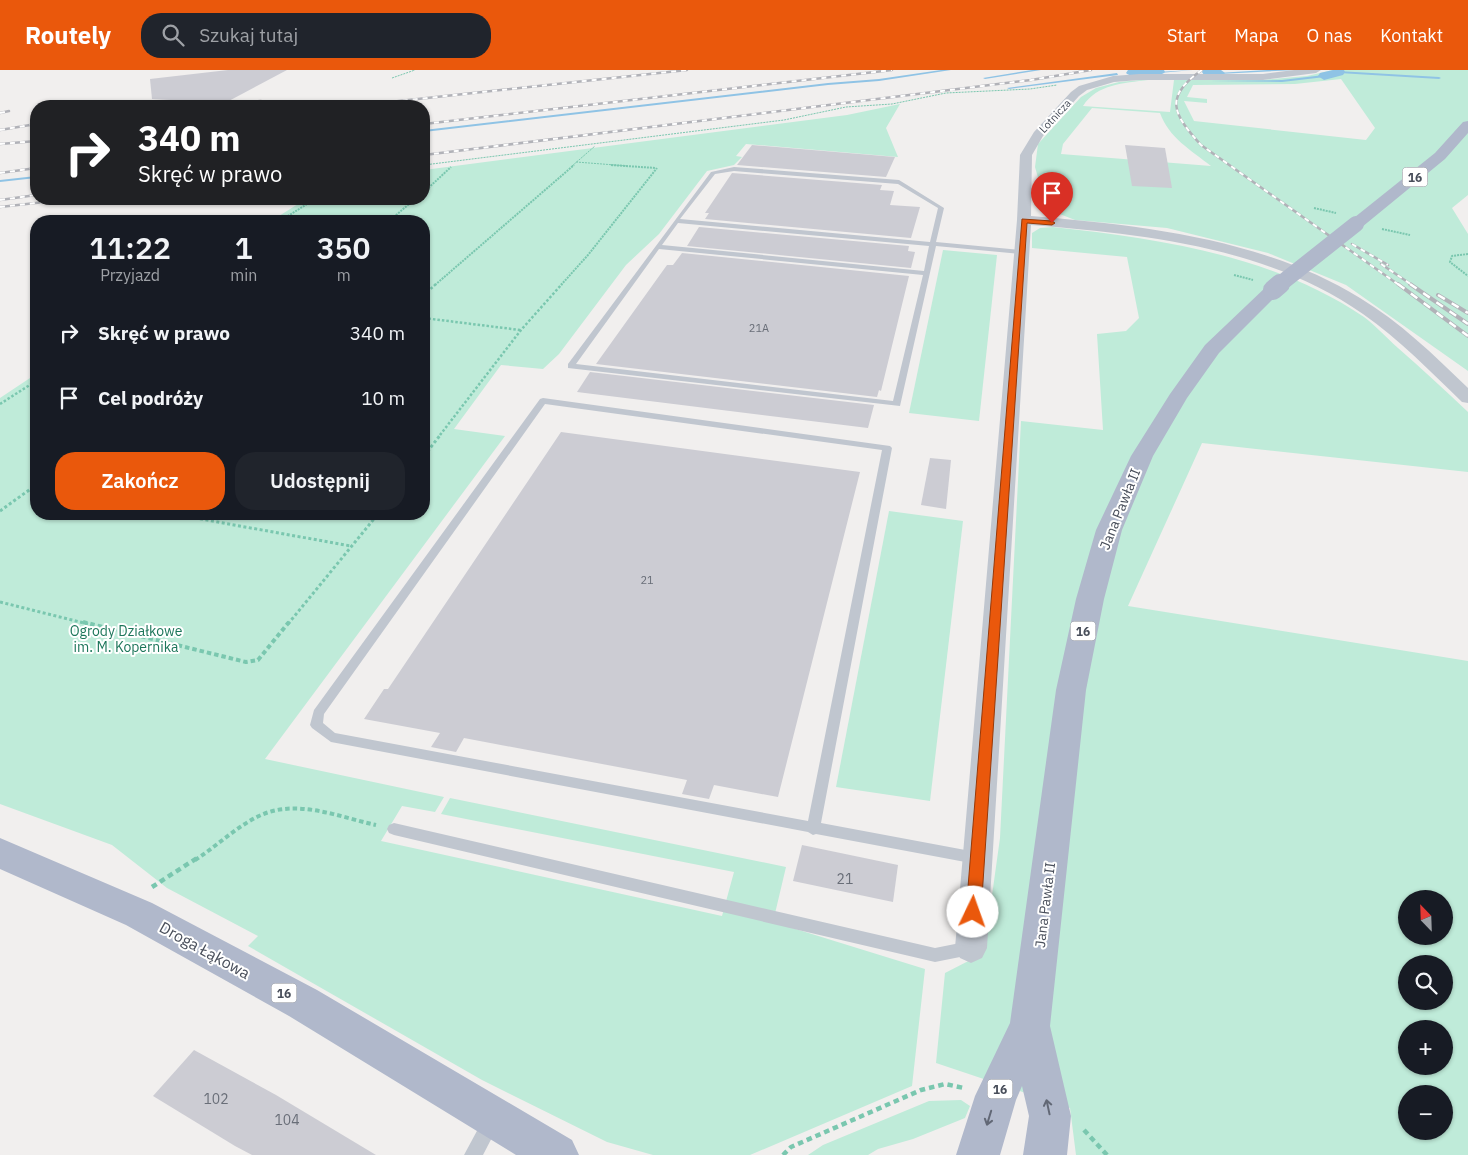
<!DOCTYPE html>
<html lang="pl">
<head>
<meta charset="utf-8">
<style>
  body { margin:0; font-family:"IBM Plex Sans",sans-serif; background:#20242c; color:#f1f3f6; height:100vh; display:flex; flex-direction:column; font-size:19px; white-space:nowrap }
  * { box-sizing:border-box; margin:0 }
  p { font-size:16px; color:#9ea1a6 }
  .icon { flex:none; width:28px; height:28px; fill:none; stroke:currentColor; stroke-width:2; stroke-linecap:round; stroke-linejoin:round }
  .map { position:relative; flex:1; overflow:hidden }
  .sheet { position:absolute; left:30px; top:145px; width:400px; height:305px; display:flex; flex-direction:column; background:#171b24; border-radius:20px; box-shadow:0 1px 4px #0004 }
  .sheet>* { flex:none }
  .top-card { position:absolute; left:30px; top:30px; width:400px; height:105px; border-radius:20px; box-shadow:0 1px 4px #0004; background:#202124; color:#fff; overflow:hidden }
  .needle { width:32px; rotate:337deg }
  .buttons { position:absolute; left:1398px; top:820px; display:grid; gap:10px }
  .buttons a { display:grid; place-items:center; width:55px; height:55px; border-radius:50%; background:#171b24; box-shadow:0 1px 4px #0004; font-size:25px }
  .pin { position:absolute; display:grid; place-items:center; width:42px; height:42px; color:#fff; margin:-51px -21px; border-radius:50% 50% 50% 0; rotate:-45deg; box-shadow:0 0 5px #0007 }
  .pin .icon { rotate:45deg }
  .me { position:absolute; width:55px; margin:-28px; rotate:3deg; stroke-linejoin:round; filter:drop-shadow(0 0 4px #0008) }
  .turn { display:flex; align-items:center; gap:18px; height:105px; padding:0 25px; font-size:22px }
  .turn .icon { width:65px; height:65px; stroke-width:2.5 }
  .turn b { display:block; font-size:35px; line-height:42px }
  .eta { display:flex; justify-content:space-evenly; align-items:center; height:85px; text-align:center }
  .eta b { font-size:30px; font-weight:600; line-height:35px }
  .cta { display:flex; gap:10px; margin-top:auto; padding:10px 25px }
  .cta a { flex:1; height:58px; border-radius:20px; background:#ea580c; color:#fff; font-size:20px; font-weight:600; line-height:58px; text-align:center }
  .cta a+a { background:#20242c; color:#f1f3f6 }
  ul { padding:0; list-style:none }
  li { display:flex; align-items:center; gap:15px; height:65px; padding:0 25px }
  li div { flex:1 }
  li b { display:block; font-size:19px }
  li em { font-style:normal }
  header { display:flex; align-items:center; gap:30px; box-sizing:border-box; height:70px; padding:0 25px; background:#ea580c; color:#fff }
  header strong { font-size:24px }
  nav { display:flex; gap:28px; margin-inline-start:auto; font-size:18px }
  .search { width:350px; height:45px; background:#20242c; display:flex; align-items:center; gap:12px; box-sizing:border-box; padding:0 18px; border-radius:20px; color:#9ea1a6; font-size:19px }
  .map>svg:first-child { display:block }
</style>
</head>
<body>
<header>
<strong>Routely</strong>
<div class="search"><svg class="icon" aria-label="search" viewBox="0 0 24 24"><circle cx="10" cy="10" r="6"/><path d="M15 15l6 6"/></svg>Szukaj tutaj</div>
<nav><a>Start</a><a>Mapa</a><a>O nas</a><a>Kontakt</a></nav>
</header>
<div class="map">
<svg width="1468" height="1085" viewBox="0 0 1468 1085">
  <rect width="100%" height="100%" fill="#f1efee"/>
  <!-- green -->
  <g fill="#bfebd9" fill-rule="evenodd">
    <path d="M 1333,0 L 1468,0 L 1468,125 L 1452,138 L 1468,164 L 1468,301 L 1346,215 L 1268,183 L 1167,158 L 1075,150 L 1047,139 L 1035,97 L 1038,74 L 1081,27 L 1096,18 L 1119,12 L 1152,9 L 1262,10 L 1307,6 ZM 1341,9 L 1375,58 L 1366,70 L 1194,51 L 1184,31 L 1207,33 L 1207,29 L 1187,27 L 1193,15 L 1295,14 ZM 1148,10 L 1174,10 L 1170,42 L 1083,36 C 1097,14 1124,13 1148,10 ZM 1092,38 L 1160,43 C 1169,68 1191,80 1211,96 L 1061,84 L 1063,74 Z"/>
    <path d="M 900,34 L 886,58 L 898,87 L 746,74 L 736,86 L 742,87 L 734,95 L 707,101 L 659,164 L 626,195 L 559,284 L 543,299 L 501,295 L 454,359 L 505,366 L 265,689 L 444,727 L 435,742 L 402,736 L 381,771 L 722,846 L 734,802 L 441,744 L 450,728 L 786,797 L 773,852 L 925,899 L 912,1016 L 750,1085 L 653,1085 L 607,1072 L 482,1010 L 248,876 L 258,866 L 167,818 L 112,775 L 0,734 L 0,328 L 36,304 L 36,444 L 424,444 L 424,151 L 271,151 L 306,129 L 424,129 L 424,100 L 847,45 Z"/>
    <path d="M 1053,157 C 1161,169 1272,185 1364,247 C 1376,256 1387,268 1398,278 C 1422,299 1445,320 1468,342 L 1468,402 L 1202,373 L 1128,536 L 1468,591 L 1468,1085 L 1076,1085 L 1070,1038 L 936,993 L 945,903 L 984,883 L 1000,768 L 1021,351 L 1103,360 L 1097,264 L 1126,261 L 1139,248 L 1127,187 L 1032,178 L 1032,163 L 1040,158 ZM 1406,829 L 1444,829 L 1444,866 L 1406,866 ZM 1406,894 L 1444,894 L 1444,931 L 1406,931 ZM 1406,959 L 1444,959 L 1444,996 L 1406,996 ZM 1406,1024 L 1444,1024 L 1444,1061 L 1406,1061 Z"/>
    <path d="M 943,180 L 997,185 L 979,351 L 909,343 Z"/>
    <path d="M 889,441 L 963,451 L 930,731 L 836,717 Z"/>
    <path d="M 961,1030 L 970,1036 L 965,1048 L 913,1069 L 878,1079 L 868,1085 L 808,1085 L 823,1075 L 929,1031 Z"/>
  </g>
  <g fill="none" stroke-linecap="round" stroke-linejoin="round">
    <!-- stream -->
    <g fill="#8fc3e5" fill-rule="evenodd">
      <path d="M 941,0 L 951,0 L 879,11 L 828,15 L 424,62 L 424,60 L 828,13 L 879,9 Z"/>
      <path d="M 1032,0 L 1041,0 L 985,9 L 983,8 Z"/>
      <path d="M 1193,0 L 1159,3 L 1157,2 Z"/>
      <path d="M 1267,0 L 1296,0 L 1219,4 L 1217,3 Z"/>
      <path d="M 1338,1 L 1439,7 L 1441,8 L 1439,9 L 1339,3 Z"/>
      <path d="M 1117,3 L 1118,5 L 1009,19 L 1007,18 Z"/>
      <path d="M 1324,5 L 1325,7 L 1282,12 L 1210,11 L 1282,10 Z"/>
      <path d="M 36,106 L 36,108 L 0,112 L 0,110 Z"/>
    </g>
    <!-- canal -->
    <g fill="#8fc3e5" fill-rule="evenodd">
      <path d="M 1128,0 L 1164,0 L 1165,2 C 1159,8 1132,9 1126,3 Z"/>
      <path d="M 1203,0 L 1221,0 L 1225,3 C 1221,9 1210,6 1204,5 L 1202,2 Z"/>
      <path d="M 1333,0 L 1344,0 L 1345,2 L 1343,5 L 1324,10 L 1318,6 L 1320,3 Z"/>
    </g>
  </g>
  <!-- building -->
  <g fill="#ccccd3">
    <path d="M 228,0 L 287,0 L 225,33 L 152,29 L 150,9 Z"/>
    <path d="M 752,75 L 895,87 L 886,107 L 737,95 Z"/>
    <path d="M 1125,75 L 1165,78 L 1172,118 L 1132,116 Z"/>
    <path d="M 732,103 L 882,115 L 880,120 L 894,121 L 890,135 L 920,137 L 911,168 L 705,149 L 709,143 L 705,143 Z"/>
    <path d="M 699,157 L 909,176 L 908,181 L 915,182 L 911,198 L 687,176 Z"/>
    <path d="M 682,183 L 909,206 L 881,321 L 879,320 L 877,327 L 596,294 L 667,195 L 673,195 Z"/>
    <path d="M 590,302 L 874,335 L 868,358 L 577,322 Z"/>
    <path d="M 561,362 L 860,402 L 778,727 L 714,715 L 709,729 L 682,724 L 687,710 L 464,668 L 456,682 L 431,677 L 440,663 L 364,649 L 384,619 L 388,619 Z"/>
    <path d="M 930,388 L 951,390 L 946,439 L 921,435 Z"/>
    <path d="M 802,775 L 898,795 L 893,832 L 793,811 Z"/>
    <path d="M 194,980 L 276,1025 L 376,1085 L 252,1085 L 235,1076 L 153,1026 Z"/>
  </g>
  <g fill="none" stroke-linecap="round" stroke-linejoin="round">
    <!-- path-far5 -->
    <g stroke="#7ac7af" stroke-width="1" stroke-dasharray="2 1" stroke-linecap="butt">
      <path d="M 392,8 L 415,0"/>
      <path d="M 576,92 L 628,96"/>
      <path d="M 424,95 L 784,50 L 846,37 L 892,34 L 946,23 L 1030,19 L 1057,15"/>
      <path d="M 572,96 L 595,76"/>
    </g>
    <!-- path-far4 -->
    <g stroke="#7ac7af" stroke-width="2" stroke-dasharray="2 1" stroke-linecap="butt">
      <path d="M 424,95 L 426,95"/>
      <path d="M 611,95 L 656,98"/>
      <path d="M 424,122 L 451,97"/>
      <path d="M 1314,138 L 1336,143"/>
      <path d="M 280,151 L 315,129"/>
      <path d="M 389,151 L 415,129"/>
      <path d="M 1382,159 L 1410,165"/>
      <path d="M 1468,184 L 1452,186 L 1450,192 L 1468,206"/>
      <path d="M 1234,205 L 1253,210"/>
      <path d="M 435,215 L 574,95"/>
      <path d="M 561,215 L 588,185 L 657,98"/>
    </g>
    <!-- path-far3 -->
    <g stroke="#7ac7af" stroke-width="2.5" stroke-dasharray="2.5 2" stroke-linecap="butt">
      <path d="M 424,225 L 436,214"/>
      <path d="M 424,248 L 520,260"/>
      <path d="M 0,334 L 36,311"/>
      <path d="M 440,365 L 521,260 L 562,214"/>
    </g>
    <!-- path-far2 -->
    <g stroke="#7ac7af" stroke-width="3" stroke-dasharray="3 2.5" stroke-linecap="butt">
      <path d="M 424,386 L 441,364"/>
      <path d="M 0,441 L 36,415"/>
      <path d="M 173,444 L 351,476"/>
      <path d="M 0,532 L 88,554"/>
      <path d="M 288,554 L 378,444"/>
    </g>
    <!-- path-far1 -->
    <g stroke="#7ac7af" stroke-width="4" stroke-dasharray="4.5 3" stroke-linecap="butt">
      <path d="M 83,552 L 246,592 L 258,590 L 289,552"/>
      <path d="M 195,790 C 217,776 236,757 259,746 C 296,728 339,747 376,755"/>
    </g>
    <!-- path -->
    <g stroke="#7ac7af" stroke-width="4.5" stroke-dasharray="5.5 4" stroke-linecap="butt">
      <path d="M 152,817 L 197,788"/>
      <path d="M 1084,1060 L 1107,1085"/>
      <path d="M 783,1085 L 791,1077 L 921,1020 L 945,1014 L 964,1018"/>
    </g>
    <!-- service -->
    <g fill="#c0c6cf" fill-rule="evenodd">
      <path d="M 734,97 L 899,110 L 944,138 L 936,172 L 1022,180 L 1025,182 L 1022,184 L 936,176 L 900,336 L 568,298 L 568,294 L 711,102 ZM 734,101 L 898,114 L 938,138 L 930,172 L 680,149 L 715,104 ZM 678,153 L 929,176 L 924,201 L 662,175 ZM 659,179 L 923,205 L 893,331 L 576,294 Z"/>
      <path d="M 543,328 L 890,376 L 892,378 L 821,753 L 976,782 L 981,784 L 983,788 L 981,792 L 976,794 L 816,764 L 813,765 L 808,762 L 331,672 L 312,658 L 310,655 L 314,640 L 540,329 ZM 545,334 L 882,380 L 808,751 L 335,663 L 323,653 L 324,644 Z"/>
      <path d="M 394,753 L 935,878 L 970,871 L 975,873 L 978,878 L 975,883 L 970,885 L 935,892 L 394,765 L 389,763 L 387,759 L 389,755 Z"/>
      <path d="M 491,1043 L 497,1046 L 500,1052 L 483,1085 L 464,1085 L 485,1046 Z"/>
    </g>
    <!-- minor -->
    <path fill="#c0c6cf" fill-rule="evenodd" d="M 1294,0 L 1321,0 L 1316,3 L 1263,10 L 1139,10 L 1114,12 L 1087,20 L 1079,26 L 1043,66 L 1032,85 L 1031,146 C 1140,155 1265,169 1360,228 C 1400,252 1434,285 1468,318 L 1468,333 L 1462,332 C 1430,301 1399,269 1363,244 C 1268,177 1143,164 1031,155 L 987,878 L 982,888 L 971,893 L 960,888 L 955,878 L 1017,150 L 1020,85 L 1034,62 L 1071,22 L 1079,16 L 1113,6 L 1139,4 L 1263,4 Z"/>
    <!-- primary -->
    <g fill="#b0b8cb" fill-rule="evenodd">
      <path d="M 1468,51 L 1468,63 L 1445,89 L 1362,157 L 1350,157 L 1348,154 L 1350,151 L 1435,83 L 1463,52 Z"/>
      <path d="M 1273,215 L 1279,216 L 1282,220 L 1219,283 L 1187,328 L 1153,386 L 1122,460 L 1104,529 L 1086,620 L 1050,956 L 1071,1046 L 1067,1085 L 1023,1085 L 1029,1046 L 1022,1016 L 1016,1030 L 1000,1085 L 956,1085 L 975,1026 L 1010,953 L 1056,620 L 1076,529 L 1096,460 L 1131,386 L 1170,324 L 1205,275 L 1267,216 Z"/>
      <path d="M 0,768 L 152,833 L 317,920 L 572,1070 L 579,1085 L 516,1085 L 289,946 L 126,855 L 0,799 Z"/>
    </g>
    <defs>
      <g id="rail-far1">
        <path d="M 1202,0 C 1163,27 1173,44 1201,75 L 1399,215"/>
        <path d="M 198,36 L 261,31"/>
        <path d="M 353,36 L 687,0"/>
        <path d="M 0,43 L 9,41"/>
        <path d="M 424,54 L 892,0"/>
        <path d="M 0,60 L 36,54"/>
        <path d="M 0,74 L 36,71"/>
        <path d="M 424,85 L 1031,10 L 1091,0"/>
        <path d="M 0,103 L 36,98"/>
        <path d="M 0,130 L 36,125"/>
        <path d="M 0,137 L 71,129"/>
        <path d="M 1352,174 L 1388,195"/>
        <path d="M 1381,194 L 1412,215"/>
      </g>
      <g id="rail">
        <path d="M 1398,214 L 1468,266"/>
        <path d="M 1410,214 L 1468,254"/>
        <path d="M 1438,225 L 1468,243"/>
      </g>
    </defs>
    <!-- rail-far1 casing -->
    <use href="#rail-far1" stroke="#b1b2b8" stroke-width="2.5"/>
    <!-- rail casing -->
    <use href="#rail" stroke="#b1b2b8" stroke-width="4"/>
    <!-- rail-far1 -->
    <use href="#rail-far1" stroke="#fff" stroke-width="2" stroke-dasharray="5" stroke-linecap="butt"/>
    <!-- rail -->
    <use href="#rail" stroke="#fff" stroke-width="2.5" stroke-dasharray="8" stroke-linecap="butt"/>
    <!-- primary-bridge-far1 -->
    <path stroke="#b0b8cb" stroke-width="16" d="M 1279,215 L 1356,154"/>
    <!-- primary-bridge -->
    <path stroke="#b0b8cb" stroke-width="20" d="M 1273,220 L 1280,214"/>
  </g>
  <!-- one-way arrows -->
  <defs><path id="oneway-shaft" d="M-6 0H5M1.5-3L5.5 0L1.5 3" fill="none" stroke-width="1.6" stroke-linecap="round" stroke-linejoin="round" transform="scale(1.25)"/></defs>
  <g stroke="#626876">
    <use href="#oneway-shaft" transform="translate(1048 1037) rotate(-102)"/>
    <use href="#oneway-shaft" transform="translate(989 1048) rotate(107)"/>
  </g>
  <!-- route -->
  <path fill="#ea580c" stroke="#983908" d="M 1022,149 L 1052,151 L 1055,153 L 1052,155 L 1027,153 L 981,842 L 978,847 L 973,849 L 968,847 L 966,842 Z"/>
  <g text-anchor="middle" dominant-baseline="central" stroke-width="4" stroke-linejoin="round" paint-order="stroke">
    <!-- far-street labels -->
    <g font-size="11" fill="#484e5a" stroke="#fff">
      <text transform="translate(1055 46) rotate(-47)">Lotnicza</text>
    </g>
    <!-- number labels -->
    <g font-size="11" fill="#696e78">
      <text x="759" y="258">21A</text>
      <text x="647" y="510">21</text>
    </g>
    <!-- shield labels -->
    <g fill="#fff" stroke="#7f838c" stroke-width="1">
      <rect x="1402.5" y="97.5" width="25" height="19" rx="4"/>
      <rect x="1070.5" y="551.5" width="25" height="19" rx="4"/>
      <rect x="271.5" y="913.5" width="25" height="19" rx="4"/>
      <rect x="987.5" y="1009.5" width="25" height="19" rx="4"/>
    </g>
    <g font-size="12" font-weight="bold" fill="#484e5a">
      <text x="1415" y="107">16</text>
      <text x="1083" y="561">16</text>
      <text x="284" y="923">16</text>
      <text x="1000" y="1019">16</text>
    </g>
    <!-- street labels -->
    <g font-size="14" fill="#484e5a" stroke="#fff">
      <text transform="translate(1120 439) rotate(-68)">Jana Pawła II</text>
      <text transform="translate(1045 835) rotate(-83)">Jana Pawła II</text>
    </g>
    <!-- park labels -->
    <g font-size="14" fill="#1d765a" stroke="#fff">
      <text x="126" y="561">Ogrody Działkowe<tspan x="126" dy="16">im. M. Kopernika</tspan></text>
    </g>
    <!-- near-number labels -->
    <g font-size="14" fill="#696e78">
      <text x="845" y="809">21</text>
      <text x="216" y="1029">102</text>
      <text x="287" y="1050">104</text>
    </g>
    <!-- near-street labels -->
    <g font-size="16" fill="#484e5a" stroke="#fff">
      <text transform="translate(205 880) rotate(29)">Droga Łąkowa</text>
    </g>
  </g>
</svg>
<div class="buttons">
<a><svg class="needle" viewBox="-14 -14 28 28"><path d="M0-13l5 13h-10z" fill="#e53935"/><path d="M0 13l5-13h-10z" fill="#9ea1a6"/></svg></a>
<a><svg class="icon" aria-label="search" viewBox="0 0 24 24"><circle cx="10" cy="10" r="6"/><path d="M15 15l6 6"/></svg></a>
<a>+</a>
<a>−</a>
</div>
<div class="pin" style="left:1052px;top:153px;background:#d93025"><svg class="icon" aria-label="arrive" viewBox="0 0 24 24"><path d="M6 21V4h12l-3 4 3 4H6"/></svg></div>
<svg class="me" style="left:973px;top:842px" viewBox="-20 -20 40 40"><circle r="19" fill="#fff"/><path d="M0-13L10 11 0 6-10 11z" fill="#ea580c"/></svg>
<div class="top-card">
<div class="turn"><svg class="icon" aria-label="right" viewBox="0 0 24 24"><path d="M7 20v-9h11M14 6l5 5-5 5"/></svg><div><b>340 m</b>Skręć w prawo</div></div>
</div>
<section class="sheet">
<div class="eta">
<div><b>11:22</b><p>Przyjazd</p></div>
<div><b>1</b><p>min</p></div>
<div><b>350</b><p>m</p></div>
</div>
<ul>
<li><svg class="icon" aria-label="right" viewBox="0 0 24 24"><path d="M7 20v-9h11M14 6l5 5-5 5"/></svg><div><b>Skręć w prawo</b></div><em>340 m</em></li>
<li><svg class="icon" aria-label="arrive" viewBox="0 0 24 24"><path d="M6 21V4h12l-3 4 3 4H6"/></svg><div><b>Cel podróży</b></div><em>10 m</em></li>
</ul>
<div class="cta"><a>Zakończ</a><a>Udostępnij</a></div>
</section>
</div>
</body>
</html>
